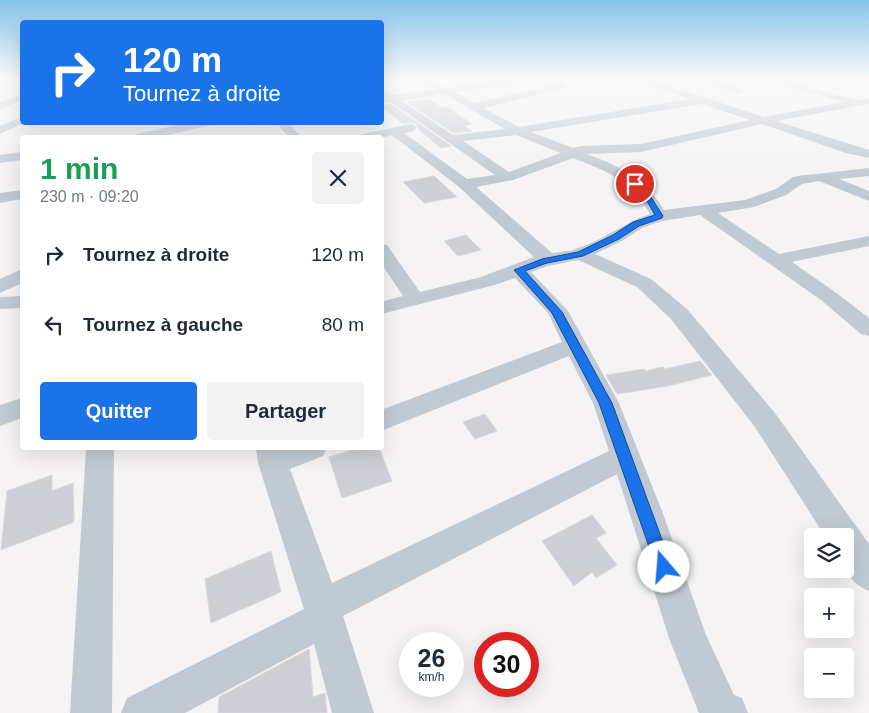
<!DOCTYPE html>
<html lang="fr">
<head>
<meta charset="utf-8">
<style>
  body { margin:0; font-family:Arial,sans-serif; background:#f2f2f3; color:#1f2937; height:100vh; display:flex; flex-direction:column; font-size:19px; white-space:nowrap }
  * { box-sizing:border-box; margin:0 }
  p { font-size:16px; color:#747a83 }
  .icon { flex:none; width:28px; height:28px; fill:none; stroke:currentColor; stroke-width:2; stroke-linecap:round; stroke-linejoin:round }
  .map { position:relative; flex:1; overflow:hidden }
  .panel { position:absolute; left:20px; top:135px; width:364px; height:315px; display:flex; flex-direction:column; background:#fff; border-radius:5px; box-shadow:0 5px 20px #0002 }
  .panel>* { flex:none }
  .banner { position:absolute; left:20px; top:20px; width:364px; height:105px; border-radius:5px; box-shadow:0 5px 20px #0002; background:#1a73e8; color:#fff; overflow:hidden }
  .buttons { position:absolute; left:804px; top:528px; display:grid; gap:10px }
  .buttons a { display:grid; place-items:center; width:50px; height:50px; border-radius:5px; background:#fff; box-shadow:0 5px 20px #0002; font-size:25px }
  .speed { position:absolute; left:399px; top:632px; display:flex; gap:10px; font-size:25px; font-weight:700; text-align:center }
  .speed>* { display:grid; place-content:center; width:65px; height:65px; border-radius:50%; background:#fff; box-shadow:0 5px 20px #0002; line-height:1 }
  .speed small { font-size:12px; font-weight:400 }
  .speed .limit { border:8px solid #d22; background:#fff; color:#111 }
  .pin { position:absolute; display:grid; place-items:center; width:42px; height:42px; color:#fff; margin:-21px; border:2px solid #fff; border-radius:50%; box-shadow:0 1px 5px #0007 }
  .me { position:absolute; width:55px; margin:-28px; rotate:342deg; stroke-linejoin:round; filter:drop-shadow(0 0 4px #0008) }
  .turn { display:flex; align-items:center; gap:18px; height:105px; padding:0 20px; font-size:22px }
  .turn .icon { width:65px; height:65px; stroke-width:2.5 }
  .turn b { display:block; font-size:35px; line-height:42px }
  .round { display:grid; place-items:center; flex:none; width:52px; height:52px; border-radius:5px; background:#f2f2f3 }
  .summary { display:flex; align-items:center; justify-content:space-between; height:85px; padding:0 20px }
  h1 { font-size:30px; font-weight:700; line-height:38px; color:#1e9e55 }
  .cta { display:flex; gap:10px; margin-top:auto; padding:10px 20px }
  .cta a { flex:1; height:58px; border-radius:5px; background:#1a73e8; color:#fff; font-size:20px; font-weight:700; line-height:58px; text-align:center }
  .cta a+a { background:#f2f2f3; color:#1f2937 }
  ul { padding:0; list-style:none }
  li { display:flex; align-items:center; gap:15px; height:70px; padding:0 20px }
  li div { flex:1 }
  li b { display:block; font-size:19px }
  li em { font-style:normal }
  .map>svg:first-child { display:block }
</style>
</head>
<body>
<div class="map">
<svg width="869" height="713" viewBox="0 0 869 713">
  <rect width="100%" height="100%" fill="#f5f3f3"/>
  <!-- building -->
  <g fill="#cdcfd5" stroke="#d7d9de">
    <path d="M 429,99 L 442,108 L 447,107 L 472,124 L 464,126 L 472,131 L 453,133 L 407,102 Z"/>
    <path d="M 391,104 L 451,146 L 441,148 L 418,129 L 416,124 L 410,122 L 403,124 L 381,106 Z"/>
    <path d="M 434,176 L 457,197 L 424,203 L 403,182 Z"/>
    <path d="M 466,235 L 481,250 L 458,256 L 444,241 Z"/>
    <path d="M 700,361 L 712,375 L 668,386 L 617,394 L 606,375 L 644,369 L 646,371 L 663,367 L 665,369 Z"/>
    <path d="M 485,414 L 497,431 L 475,439 L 463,422 Z"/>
    <path d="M 358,448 L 379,448 L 392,481 L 342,498 L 329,457 Z"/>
    <path d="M 52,475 L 52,491 L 73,483 L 74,522 L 1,550 L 7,491 Z"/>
    <path d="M 592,515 L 606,533 L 596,538 L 617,565 L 596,578 L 592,572 L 574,586 L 542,541 Z"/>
    <path d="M 271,551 L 281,592 L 211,623 L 205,579 Z"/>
    <path d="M 309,649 L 313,697 L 325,693 L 327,713 L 218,713 L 219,697 Z"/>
  </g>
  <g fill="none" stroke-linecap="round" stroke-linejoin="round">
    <!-- minor -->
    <g fill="#c1cad2" fill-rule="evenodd">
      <path d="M 419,79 L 431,79 L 447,88 L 506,79 L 531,79 L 526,82 L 456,92 L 475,103 L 553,85 L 543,79 C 552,79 559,79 565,85 L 562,89 L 483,108 L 519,127 L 689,99 L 634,79 L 649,79 L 764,117 L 844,102 L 764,79 L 780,79 L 857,100 L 869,98 L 869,104 L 776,121 L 869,150 L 869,158 L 846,153 L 762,124 L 641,152 L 587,154 C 621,167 645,178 664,210 L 745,200 L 776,189 L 793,177 L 798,176 L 869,168 L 869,176 L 839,179 L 869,191 L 869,201 L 819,181 L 802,184 L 786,195 L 754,207 L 718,213 L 779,254 L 869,236 L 869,246 L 792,262 L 835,292 L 869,318 L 869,336 L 861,334 L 821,300 L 700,215 L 662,221 L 642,228 L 622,241 L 595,254 L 651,279 L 687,309 L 775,413 L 869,544 L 869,591 C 842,580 845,561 845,536 L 825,536 L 755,427 L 671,319 L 637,287 L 578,260 L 548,266 L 531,272 L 568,311 L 619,403 L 662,511 L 706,635 L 734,695 L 742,698 L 748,713 L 699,713 L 670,641 L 617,474 L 343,616 L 374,713 L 332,713 L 314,644 L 185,713 L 121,713 L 127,698 L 304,609 L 258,463 L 256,448 L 327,448 L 323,456 L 290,469 L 332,583 L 609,451 L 593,403 L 569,356 L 381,431 L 381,410 L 562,342 L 548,313 L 515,278 L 495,285 L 381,314 L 381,302 L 403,296 L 381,263 L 381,244 L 387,245 L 420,292 L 481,277 L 534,257 L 459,187 L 392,135 L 381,138 L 357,138 L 359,135 L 410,124 L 414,125 L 416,128 L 414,131 L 404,133 L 467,179 L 495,175 L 391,102 L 381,102 L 381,98 L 384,97 L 381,95 L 381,87 L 395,95 L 436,89 ZM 444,94 L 505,129 L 453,135 L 402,101 ZM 702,104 L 750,120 L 641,144 L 581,146 L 573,148 L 531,132 ZM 516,135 L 561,153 L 509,172 L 463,141 ZM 573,158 C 607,171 631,180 650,214 C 623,223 601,242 575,249 C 568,252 559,252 552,253 L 476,187 L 513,180 Z"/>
      <path d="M 699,79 L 714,79 L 745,91 L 740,94 L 736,93 Z"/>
      <path d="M 22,94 L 22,100 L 0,109 L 0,102 Z"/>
      <path d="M 22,117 L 22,122 L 26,122 L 0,134 L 0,126 Z"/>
      <path d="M 192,122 L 216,122 L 211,125 L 155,138 L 130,138 L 136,134 Z"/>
      <path d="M 276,122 L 288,122 L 302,138 L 289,138 Z"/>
      <path d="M 22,152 L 22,160 L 0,163 L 0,155 Z"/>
      <path d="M 22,190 L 22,199 L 0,203 L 0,193 Z"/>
      <path d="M 22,269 L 22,283 L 0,293 L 0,279 Z"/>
      <path d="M 22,296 L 22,308 L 0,309 L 0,297 Z"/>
      <path d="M 22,398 L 22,418 L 0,426 L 0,405 Z"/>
      <path d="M 86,448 L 114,448 L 112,713 L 70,713 Z"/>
    </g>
  </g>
  <!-- sky -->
  <linearGradient id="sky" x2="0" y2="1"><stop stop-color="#85c3ea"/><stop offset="0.44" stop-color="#fafafa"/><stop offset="1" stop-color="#fafafa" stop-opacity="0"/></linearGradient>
  <rect width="869" height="179" fill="url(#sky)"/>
  <!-- route -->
  <path fill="#1a73e8" stroke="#114b97" d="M 633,183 L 638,183 L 649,194 L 663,216 L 662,218 L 639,226 L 619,239 L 583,256 L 547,263 L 525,271 L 562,312 L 612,403 L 672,567 L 670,573 L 664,575 L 658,573 L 656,567 L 599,403 L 552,313 L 514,270 L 542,259 L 578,252 L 613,235 L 633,222 L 655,215 L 644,196 L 632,184 Z"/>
</svg>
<div class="buttons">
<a><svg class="icon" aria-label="layers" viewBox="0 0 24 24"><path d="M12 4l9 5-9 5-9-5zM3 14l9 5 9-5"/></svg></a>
<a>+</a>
<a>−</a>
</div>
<div class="speed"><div>26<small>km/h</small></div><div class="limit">30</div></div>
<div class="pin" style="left:635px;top:184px;background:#d93025"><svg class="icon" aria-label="arrive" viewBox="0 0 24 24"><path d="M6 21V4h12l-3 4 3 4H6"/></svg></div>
<svg class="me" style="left:664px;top:567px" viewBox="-20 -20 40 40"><circle r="19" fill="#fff"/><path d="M0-13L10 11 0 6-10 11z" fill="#1a73e8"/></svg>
<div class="banner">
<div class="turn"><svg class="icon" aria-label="right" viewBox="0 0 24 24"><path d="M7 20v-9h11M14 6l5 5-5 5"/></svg><div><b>120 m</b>Tournez à droite</div></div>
</div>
<section class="panel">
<div class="summary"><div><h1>1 min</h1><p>230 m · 09:20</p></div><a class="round"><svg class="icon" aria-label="close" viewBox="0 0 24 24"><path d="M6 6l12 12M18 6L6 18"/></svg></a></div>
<ul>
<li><svg class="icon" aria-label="right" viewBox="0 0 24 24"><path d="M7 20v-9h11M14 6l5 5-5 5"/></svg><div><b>Tournez à droite</b></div><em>120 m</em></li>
<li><svg class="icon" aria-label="left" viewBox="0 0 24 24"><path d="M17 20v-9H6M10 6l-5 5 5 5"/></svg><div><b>Tournez à gauche</b></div><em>80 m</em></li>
</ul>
<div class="cta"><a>Quitter</a><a>Partager</a></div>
</section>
</div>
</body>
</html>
